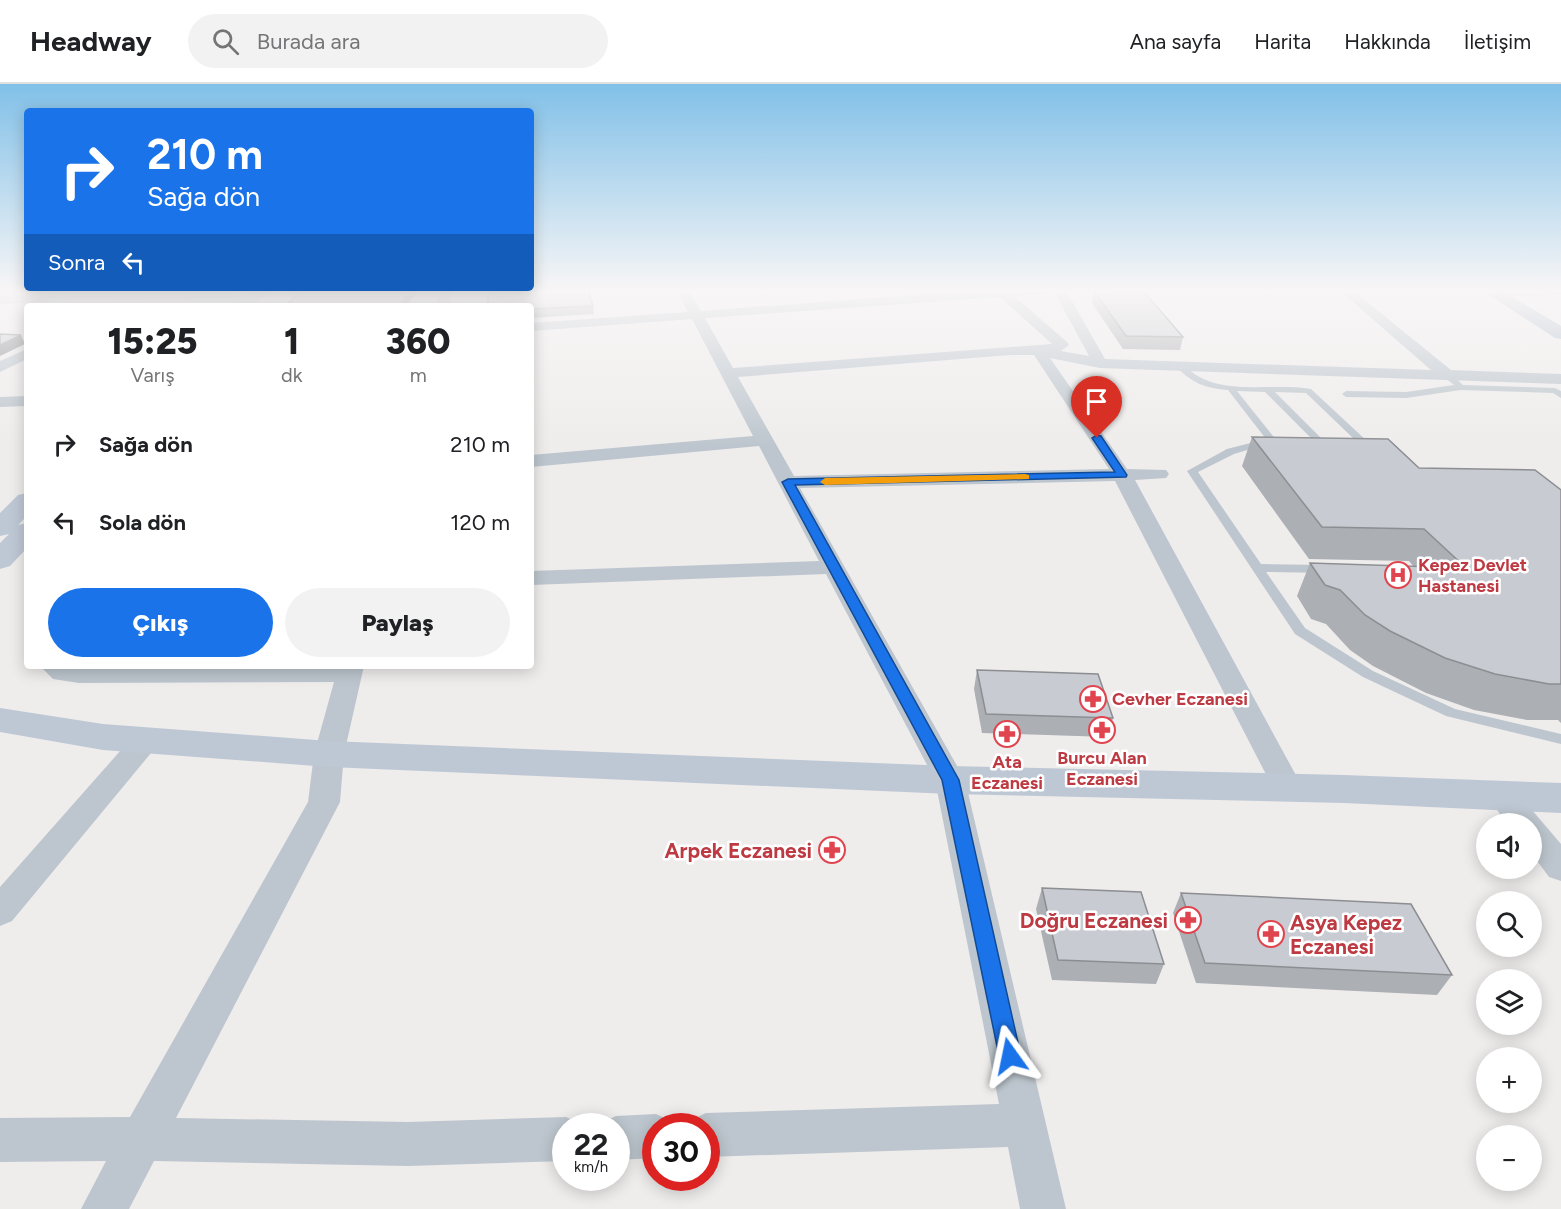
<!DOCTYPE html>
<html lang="tr">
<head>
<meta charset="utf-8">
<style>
  body { margin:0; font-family:Figtree,sans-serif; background:#f2f2f2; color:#202124; height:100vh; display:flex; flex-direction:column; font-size:22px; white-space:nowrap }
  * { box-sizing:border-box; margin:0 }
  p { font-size:20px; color:#757577 }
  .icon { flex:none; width:33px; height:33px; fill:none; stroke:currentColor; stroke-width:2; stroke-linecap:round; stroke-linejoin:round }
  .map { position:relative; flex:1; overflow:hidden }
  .sheet { position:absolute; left:24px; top:219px; width:510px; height:366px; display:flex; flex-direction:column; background:#fff; border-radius:6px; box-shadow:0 3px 15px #0003 }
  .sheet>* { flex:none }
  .banner { position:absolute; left:24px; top:24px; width:510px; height:183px; border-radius:6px; box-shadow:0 3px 15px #0003; background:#1a73e8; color:#fff; overflow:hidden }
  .fabs { position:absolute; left:1476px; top:729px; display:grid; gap:12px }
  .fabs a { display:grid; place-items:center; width:66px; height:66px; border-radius:50%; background:#fff; box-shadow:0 3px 15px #0003; font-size:30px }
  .speed { position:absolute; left:552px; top:1029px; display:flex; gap:12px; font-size:30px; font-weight:700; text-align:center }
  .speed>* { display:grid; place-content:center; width:78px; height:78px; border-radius:50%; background:#fff; box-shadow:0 3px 15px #0003; line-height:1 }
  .speed small { font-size:15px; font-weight:400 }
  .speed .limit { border:9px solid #d22; background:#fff; color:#111 }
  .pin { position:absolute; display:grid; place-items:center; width:51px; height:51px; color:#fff; margin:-62px -26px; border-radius:50% 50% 50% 0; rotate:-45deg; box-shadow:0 0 6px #0007 }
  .pin .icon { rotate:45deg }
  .me { position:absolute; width:66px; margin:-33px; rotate:348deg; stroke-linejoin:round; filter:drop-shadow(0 0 4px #0008) }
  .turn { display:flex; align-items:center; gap:21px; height:126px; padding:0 24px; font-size:27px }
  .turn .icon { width:78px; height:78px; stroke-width:2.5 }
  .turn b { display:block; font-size:42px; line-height:51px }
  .then { display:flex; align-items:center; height:57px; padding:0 24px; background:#0003; gap:12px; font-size:22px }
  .eta { display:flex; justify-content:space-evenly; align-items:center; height:102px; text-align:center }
  .eta b { font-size:36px; font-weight:800; line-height:42px }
  .cta { display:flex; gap:12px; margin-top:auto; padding:12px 24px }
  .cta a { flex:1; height:69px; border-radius:36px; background:#1a73e8; color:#fff; font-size:24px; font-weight:800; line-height:69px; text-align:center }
  .cta a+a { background:#f2f2f2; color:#202124 }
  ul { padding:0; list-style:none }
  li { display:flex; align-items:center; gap:18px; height:78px; padding:0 24px }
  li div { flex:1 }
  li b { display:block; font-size:22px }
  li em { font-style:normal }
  header { display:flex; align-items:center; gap:36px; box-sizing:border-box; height:84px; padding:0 30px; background:#fff; border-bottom:2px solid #e0e0e0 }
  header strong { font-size:28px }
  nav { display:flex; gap:33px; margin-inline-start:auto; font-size:21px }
  .search { width:420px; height:54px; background:#f2f2f2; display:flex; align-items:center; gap:15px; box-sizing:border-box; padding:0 21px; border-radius:33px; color:#757577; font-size:22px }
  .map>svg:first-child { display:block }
</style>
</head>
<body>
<header>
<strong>Headway</strong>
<div class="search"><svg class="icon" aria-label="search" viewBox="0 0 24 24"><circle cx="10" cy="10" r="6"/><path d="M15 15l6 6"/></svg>Burada ara</div>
<nav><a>Ana sayfa</a><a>Harita</a><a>Hakkında</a><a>İletişim</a></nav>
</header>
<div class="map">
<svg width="1561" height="1125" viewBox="0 0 1561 1125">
  <rect width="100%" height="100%" fill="#efecec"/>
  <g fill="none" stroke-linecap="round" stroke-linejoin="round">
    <!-- lane -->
    <g fill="#bdc6ce" fill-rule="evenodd">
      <path d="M 1177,280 L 1183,280 C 1215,315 1269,298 1311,305 L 1368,358 L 1363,361 L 1349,360 L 1349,356 L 1354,355 L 1306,309 L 1275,308 L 1322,355 L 1322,359 L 1316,359 L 1265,308 L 1237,307 L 1277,357 L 1234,370 L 1198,388 L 1261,480 L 1326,481 L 1332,485 L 1326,489 L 1266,488 L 1305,544 L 1373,587 L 1455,625 L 1561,650 L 1561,660 L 1446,632 L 1363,593 L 1295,550 L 1187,387 L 1227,365 L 1266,355 L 1228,306 C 1207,305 1189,298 1176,282 Z"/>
      <path d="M 1444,289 L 1450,289 L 1463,301 L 1555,304 L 1561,307 L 1561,314 L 1553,309 L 1461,306 L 1406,314 L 1346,313 L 1342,310 L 1346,307 L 1406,308 L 1454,301 L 1444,293 Z"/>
    </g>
    <!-- street -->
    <g fill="#bdc6ce" fill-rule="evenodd">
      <path d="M 287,205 L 331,205 L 325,209 L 292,211 L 288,210 Z"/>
      <path d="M 440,205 L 452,205 L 449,222 L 435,222 Z"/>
      <path d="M 676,205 L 688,205 L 701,227 L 993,205 L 1065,205 L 1105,275 L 1431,286 L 1338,205 L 1351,205 L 1451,286 L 1561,290 L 1561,300 L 1100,284 L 1050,274 L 1127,385 L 1166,386 L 1169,390 L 1166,394 L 1135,396 L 1304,706 L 1300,714 L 1289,717 L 1278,714 L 1274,706 L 1115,397 L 800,404 L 965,696 L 1066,1125 L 1020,1125 L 1008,1063 L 706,1073 L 706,1042 L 688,1042 L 691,1036 L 706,1029 L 999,1020 L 935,696 L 826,490 L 531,501 L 531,487 L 819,477 L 759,362 L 531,383 L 531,371 L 753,352 L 692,235 L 531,247 L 531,239 L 688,228 ZM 1055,209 L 1089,272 L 1061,267 L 1069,261 L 1067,258 L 1014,212 ZM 1000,213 L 1052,260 L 733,284 L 705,234 ZM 1010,271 L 1034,271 L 1109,385 L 794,392 L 738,293 Z"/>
      <path d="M 81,208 L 253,210 L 259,214 L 253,218 L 81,216 L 0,220 L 0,212 Z"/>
      <path d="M 27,265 L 27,275 L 0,288 L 0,277 Z"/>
      <path d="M 27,312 L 27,322 L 0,323 L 0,313 Z"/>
      <path d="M 40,582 L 364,582 L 344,670 L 340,718 L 176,1034 L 408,1038 L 566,1033 L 581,1040 L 583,1042 L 566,1042 L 566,1077 L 408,1082 L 154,1077 L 129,1125 L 81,1125 L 106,1077 L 0,1078 L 0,1034 L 130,1033 L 308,718 L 314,670 L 334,598 L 79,599 L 53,595 Z"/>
      <path d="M 146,646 L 156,649 L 160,656 L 156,663 L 12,837 L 0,842 L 0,803 L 136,649 Z"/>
      <path d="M 1503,702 L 1514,705 L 1561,760 L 1561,797 L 1549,793 L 1532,770 L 1532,740 L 1507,740 L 1488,713 L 1492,705 Z"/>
      <path d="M 656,1030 L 671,1037 L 674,1042 L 656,1042 L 656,1074 L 616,1076 L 616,1042 L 599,1042 L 601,1039 L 616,1032 Z"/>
    </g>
    <!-- secondary -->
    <g fill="#bec8d5" fill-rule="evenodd">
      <path d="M 255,205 L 274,205 L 251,222 L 232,222 Z"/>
      <path d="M 1508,205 L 1561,205 L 1561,211 L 1515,212 L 1509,210 L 1507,207 Z"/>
      <path d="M 27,409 L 27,432 L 18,441 L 27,439 L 27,464 L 10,482 L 0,485 L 0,459 L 9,450 L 0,452 L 0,429 L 18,411 Z"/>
      <path d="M 0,624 L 103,640 L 329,657 L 950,682 L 1344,691 L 1561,699 L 1561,729 L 1344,719 L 950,710 L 329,683 L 103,666 L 0,648 Z"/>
    </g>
    <!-- primary -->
    <path fill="#abbacb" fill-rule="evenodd" d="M 1480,205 L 1499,205 L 1561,242 L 1561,255 L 1555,254 Z"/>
  </g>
  <!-- wall -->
  <g fill="#acafb4">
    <path d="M 0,205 L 76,205 L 74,206 L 0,210 Z"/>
    <path d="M 1094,207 L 1183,253 L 1180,266 L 1123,265 L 1092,219 Z"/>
    <path d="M 531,222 L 593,222 L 594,230 L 531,234 Z"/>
    <path d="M 1252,353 L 1419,384 L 1561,406 L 1561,639 L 1558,636 L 1527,636 L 1474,626 L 1426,609 L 1373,582 L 1350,566 L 1326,540 L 1311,535 L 1297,512 L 1310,479 L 1414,483 L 1409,477 L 1309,475 L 1242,382 Z"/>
    <path d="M 977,586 L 1113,634 L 1108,653 L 982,649 L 974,605 Z"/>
    <path d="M 1042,804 L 1164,880 L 1156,900 L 1052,896 L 1036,825 Z"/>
    <path d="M 1181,809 L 1452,891 L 1437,911 L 1196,899 L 1173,829 Z"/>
  </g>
  <!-- shaded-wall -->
  <g fill="#8c8e92">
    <path d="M 410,205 L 418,205 L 407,222 L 400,222 Z"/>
    <path d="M 21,251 L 25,260 L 0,272 L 0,261 Z"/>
  </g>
  <!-- building -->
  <g fill="#c8cbd1" stroke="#8c8e92" stroke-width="1.5">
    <path d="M 303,205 L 410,205 L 400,222 L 275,222 L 286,221 Z"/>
    <path d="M 488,205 L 588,205 L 593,222 L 531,225 L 531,222 L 488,222 Z"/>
    <path d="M 1094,207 L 1144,208 L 1183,253 L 1126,252 Z"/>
    <path d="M 0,250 L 21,251 L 0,261 Z"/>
    <path d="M 1252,353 L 1388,355 L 1419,384 L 1535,386 L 1561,406 L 1561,600 L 1549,600 L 1495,590 L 1445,574 L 1390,547 L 1365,531 L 1340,506 L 1325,501 L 1310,479 L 1466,484 L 1424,445 L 1322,443 Z"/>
    <path d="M 977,586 L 1098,590 L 1113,634 L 986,630 Z"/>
    <path d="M 1042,804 L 1141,808 L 1164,880 L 1058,876 Z"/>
    <path d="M 1181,809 L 1411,820 L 1452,891 L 1205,879 Z"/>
  </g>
  <!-- sky -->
  <linearGradient id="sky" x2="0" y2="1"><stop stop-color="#81c0e8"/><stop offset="0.57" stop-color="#f8f6f6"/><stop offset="1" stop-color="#f8f6f6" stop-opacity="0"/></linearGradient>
  <rect width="1561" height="362" fill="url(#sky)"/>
  <!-- route -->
  <path fill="#1a73e8" stroke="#114b97" stroke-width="1.5" d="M 1097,351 L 1101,352 L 1127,391 L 1126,393 L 795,401 L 959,696 L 1021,972 L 1017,979 L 1010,982 L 1002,979 L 999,972 L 942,696 L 782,398 L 788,395 L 1115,388 L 1092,354 Z"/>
  <!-- slow -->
  <path fill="#f59e0b" d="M 1025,390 L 1029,391 L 1029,395 L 825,401 L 820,398 L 825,394 Z"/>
  <!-- icons -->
  <defs>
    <symbol id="hospital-ring" viewBox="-11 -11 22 22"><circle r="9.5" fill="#fff" stroke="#e0444e" stroke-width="1.5"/><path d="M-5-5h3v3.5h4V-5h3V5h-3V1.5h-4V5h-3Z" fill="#e0444e"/></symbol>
    <symbol id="pharmacy-ring" viewBox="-11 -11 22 22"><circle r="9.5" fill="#fff" stroke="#e0444e" stroke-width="1.5"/><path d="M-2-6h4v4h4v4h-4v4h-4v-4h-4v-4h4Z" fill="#e0444e"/></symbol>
  </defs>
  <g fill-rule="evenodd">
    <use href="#hospital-ring" x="1383" y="476" width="30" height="30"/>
    <use href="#pharmacy-ring" x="1078" y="600" width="30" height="30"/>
    <use href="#pharmacy-ring" x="1087" y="631" width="30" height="30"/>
    <use href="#pharmacy-ring" x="992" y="635" width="30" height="30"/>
    <use href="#pharmacy-ring" x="817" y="751" width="30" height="30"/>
    <use href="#pharmacy-ring" x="1173" y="821" width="30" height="30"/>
    <use href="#pharmacy-ring" x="1256" y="835" width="30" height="30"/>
  </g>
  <g text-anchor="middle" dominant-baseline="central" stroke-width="5" stroke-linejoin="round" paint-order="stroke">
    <!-- health labels -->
    <g font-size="18" font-weight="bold" fill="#be3a42" stroke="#fff" text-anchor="start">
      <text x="1418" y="481">Kepez Devlet<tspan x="1418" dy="21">Hastanesi</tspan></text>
      <text x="1112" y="615">Cevher Eczanesi</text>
      <text x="1102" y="674" text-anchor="middle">Burcu Alan<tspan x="1102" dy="21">Eczanesi</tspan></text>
      <text x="1007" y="678" text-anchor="middle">Ata<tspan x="1007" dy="21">Eczanesi</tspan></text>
    </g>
    <!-- near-health labels -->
    <g font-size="21" font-weight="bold" fill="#be3a42" stroke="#fff" text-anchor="end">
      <text x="812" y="766">Arpek Eczanesi</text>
      <text x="1168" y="836">Doğru Eczanesi</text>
      <text x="1290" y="838" text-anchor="start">Asya Kepez<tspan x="1290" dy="24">Eczanesi</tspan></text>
    </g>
  </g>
</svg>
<div class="fabs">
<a><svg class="icon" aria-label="sound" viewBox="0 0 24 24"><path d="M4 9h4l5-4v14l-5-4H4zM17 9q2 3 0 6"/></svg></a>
<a><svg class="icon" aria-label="search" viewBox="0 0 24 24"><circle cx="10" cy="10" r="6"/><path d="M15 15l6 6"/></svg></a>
<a><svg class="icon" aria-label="layers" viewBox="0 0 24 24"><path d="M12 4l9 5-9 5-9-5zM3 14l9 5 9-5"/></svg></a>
<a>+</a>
<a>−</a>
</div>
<div class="speed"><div>22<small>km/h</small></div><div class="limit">30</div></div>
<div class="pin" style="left:1097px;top:354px;background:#d93025"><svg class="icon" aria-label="arrive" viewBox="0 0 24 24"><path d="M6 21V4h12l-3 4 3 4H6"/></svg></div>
<svg class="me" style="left:1010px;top:972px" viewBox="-20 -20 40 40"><path d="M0-17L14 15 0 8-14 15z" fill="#1a73e8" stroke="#fff" stroke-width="4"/></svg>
<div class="banner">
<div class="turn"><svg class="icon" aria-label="right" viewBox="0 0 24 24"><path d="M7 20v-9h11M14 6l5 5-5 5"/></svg><div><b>210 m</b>Sağa dön</div></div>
<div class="then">Sonra<svg class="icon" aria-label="left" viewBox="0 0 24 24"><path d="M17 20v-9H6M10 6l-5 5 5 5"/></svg></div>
</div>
<section class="sheet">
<div class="eta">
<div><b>15:25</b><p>Varış</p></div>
<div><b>1</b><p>dk</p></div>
<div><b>360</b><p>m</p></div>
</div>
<ul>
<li><svg class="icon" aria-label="right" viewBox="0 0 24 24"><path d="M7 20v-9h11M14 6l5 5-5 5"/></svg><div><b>Sağa dön</b></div><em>210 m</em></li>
<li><svg class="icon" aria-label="left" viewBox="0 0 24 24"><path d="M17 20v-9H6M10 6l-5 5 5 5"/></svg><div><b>Sola dön</b></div><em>120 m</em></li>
</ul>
<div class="cta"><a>Çıkış</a><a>Paylaş</a></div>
</section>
</div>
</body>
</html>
